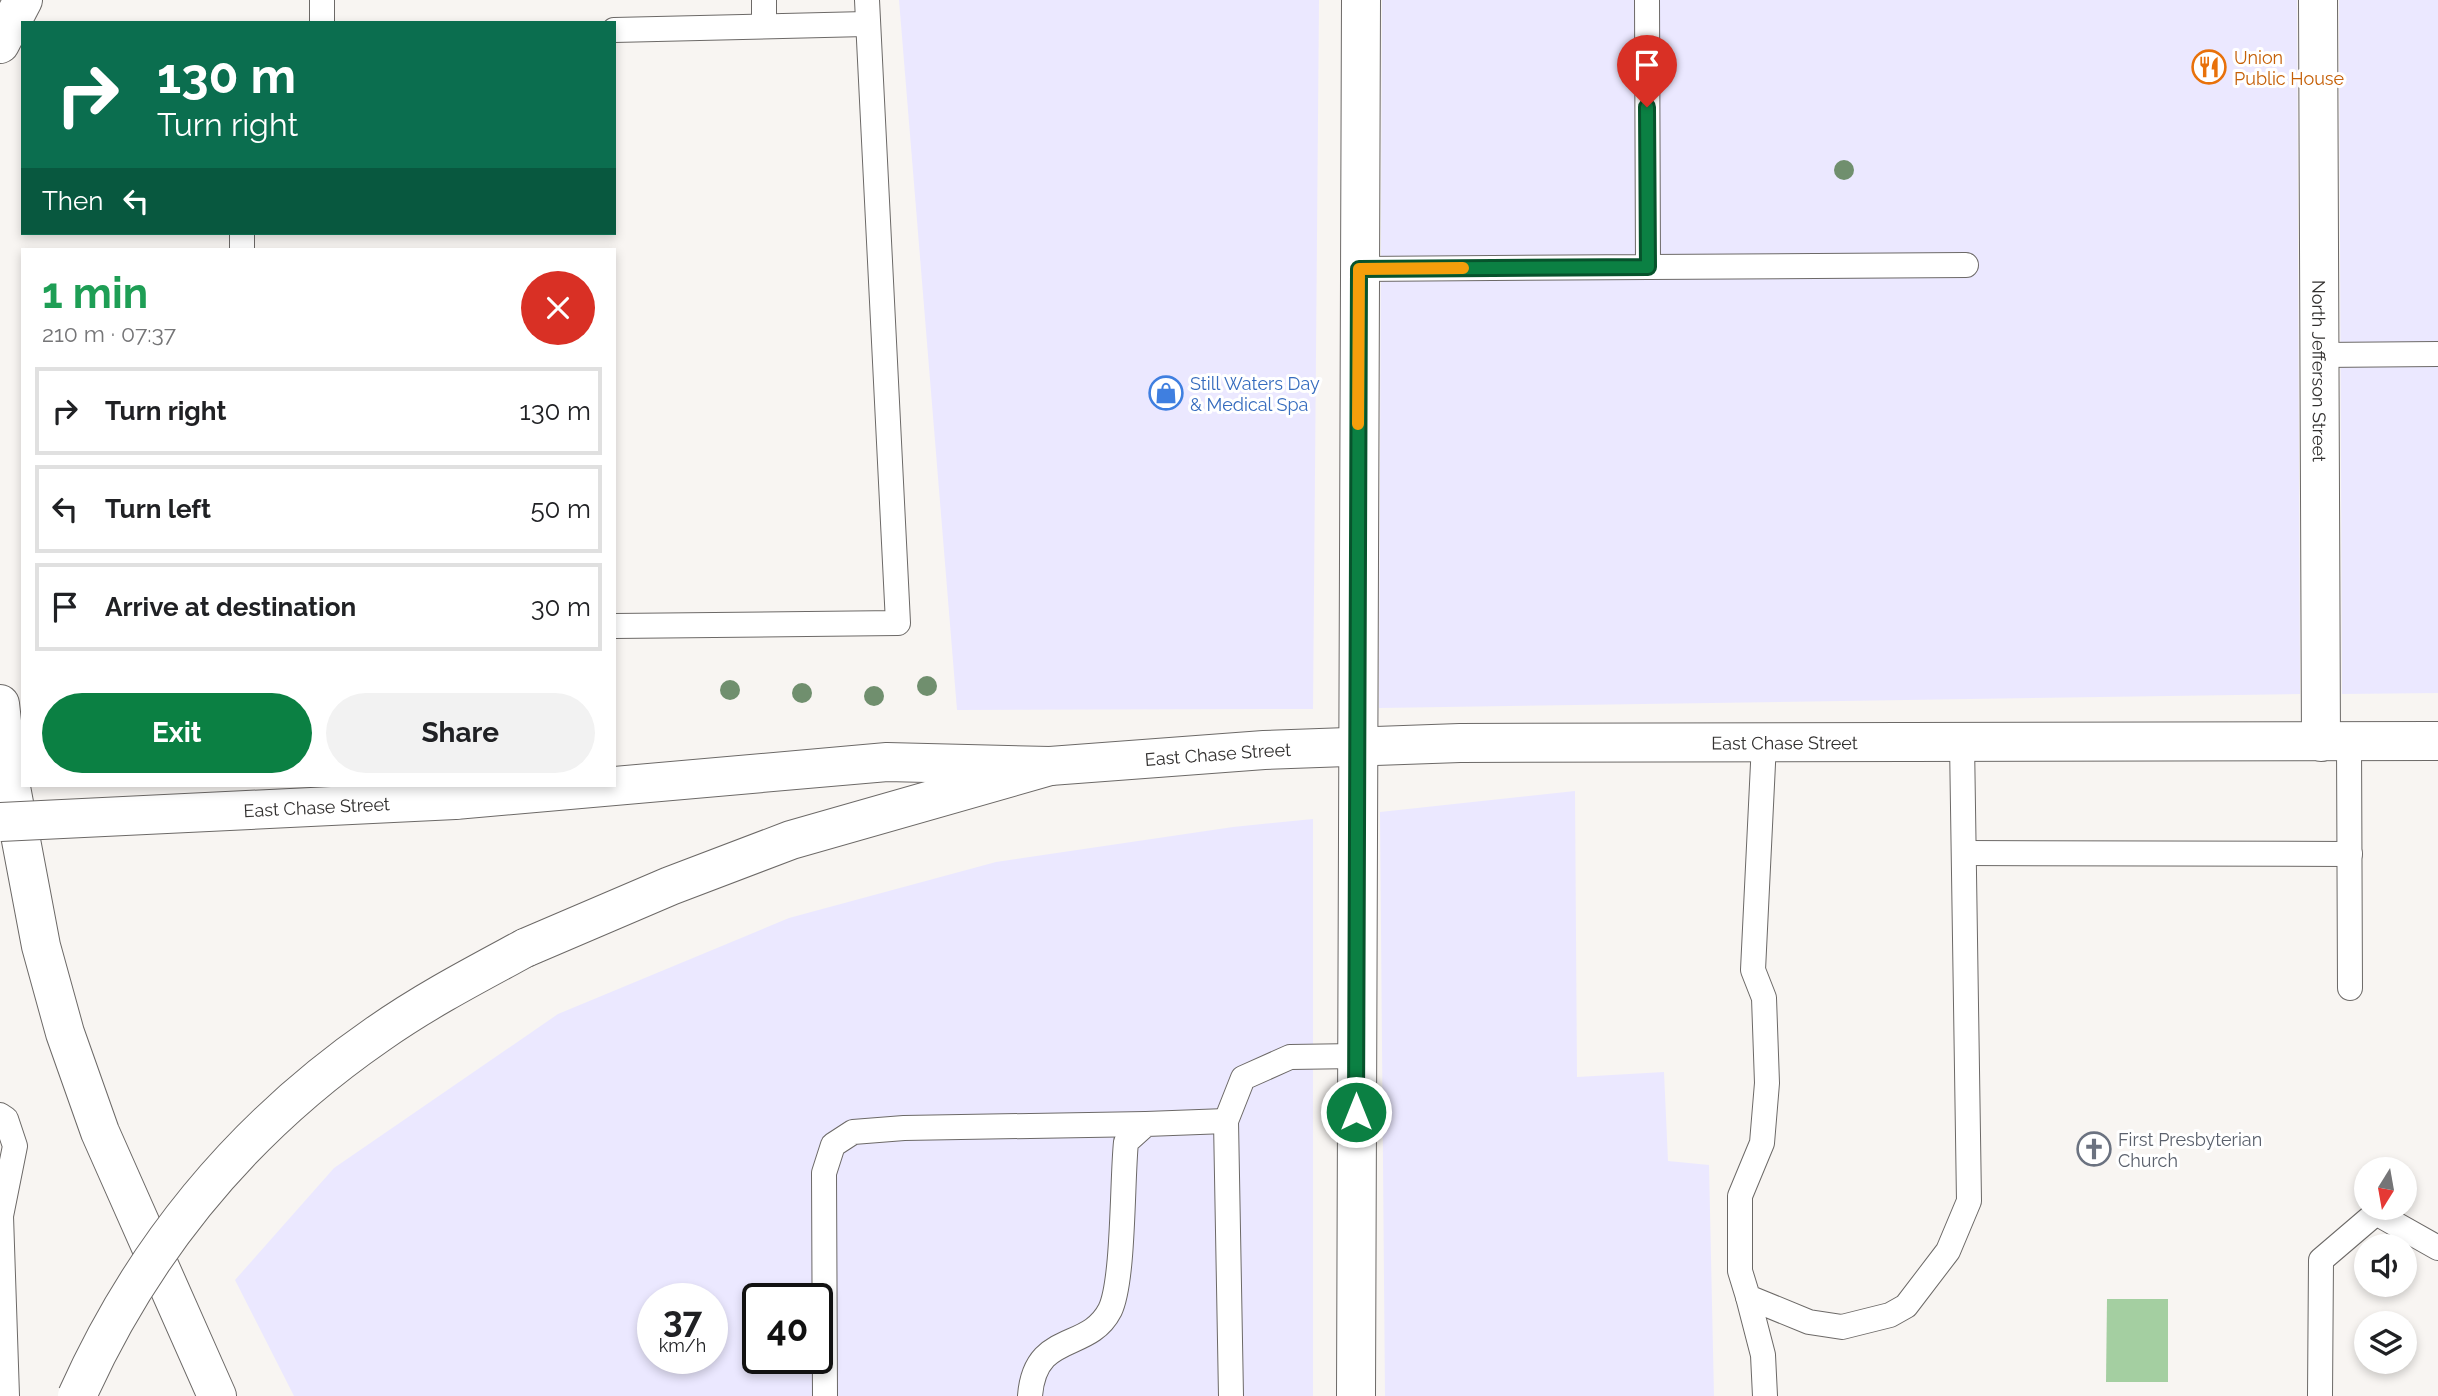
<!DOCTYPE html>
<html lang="en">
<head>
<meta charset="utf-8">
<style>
  body { margin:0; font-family:Raleway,sans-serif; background:#f2f2f2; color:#202124; height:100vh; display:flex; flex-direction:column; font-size:26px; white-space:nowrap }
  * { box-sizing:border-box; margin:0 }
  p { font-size:23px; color:#757577 }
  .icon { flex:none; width:38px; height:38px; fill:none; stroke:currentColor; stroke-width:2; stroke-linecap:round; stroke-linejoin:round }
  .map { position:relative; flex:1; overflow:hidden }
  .drawer { position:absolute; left:21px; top:248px; width:595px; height:539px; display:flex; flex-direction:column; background:#fff; border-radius:0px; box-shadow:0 4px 10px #0003 }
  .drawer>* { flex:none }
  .top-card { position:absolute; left:21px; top:21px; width:595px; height:214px; border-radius:0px; box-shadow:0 4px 10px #0003; background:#0b6e4f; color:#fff; overflow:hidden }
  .needle { width:46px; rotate:191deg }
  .fabs { position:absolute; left:2354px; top:1157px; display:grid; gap:14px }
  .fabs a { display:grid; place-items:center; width:63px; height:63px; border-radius:50%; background:#fff; box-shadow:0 4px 10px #0003; font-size:35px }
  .speed { position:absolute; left:637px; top:1283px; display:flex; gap:14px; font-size:35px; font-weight:700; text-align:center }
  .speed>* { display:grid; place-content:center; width:91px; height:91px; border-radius:50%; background:#fff; box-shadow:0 4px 10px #0003; line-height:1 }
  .speed small { font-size:18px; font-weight:400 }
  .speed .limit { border:4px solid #111; border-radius:10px; background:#fff; color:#111 }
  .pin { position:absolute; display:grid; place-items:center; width:60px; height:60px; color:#fff; margin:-72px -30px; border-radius:50% 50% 50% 0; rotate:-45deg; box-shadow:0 0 7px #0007 }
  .pin .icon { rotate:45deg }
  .me { position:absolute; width:77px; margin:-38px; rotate:0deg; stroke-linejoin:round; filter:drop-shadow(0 0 5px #0008) }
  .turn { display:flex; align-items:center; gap:24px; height:147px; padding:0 21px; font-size:32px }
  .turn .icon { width:91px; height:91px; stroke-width:2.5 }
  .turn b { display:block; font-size:49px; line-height:60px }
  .then { display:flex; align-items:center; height:66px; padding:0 21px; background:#0003; gap:14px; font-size:26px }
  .round { display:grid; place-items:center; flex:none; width:74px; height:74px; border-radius:37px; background:#f2f2f2 }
  .headline { display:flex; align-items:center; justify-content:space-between; height:119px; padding:0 21px }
  h1 { font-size:42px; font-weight:700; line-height:52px; color:#1e9e55 }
  .action { display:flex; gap:14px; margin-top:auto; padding:14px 21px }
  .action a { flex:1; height:80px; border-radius:42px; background:#0b8043; color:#fff; font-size:28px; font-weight:700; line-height:80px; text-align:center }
  .action a+a { background:#f2f2f2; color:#202124 }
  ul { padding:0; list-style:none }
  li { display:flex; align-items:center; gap:21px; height:88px; margin:0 14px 10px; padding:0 7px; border:4px solid #e0e0e0; border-radius:0px }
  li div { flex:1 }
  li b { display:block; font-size:26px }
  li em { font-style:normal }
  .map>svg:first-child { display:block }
</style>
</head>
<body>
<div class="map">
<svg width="2438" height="1396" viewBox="0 0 2438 1396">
  <rect width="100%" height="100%" fill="#f8f5f2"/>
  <!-- commercial -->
  <g fill="#ebe8ff" fill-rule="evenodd">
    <path d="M 899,0 L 1319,0 L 1313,709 L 957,710 Z"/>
    <path d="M 1382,0 L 2297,0 L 2300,694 L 1379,708 Z"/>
    <path d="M 2339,0 L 2438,0 L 2438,693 L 2342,694 Z"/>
    <path d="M 1575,791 L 1577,1077 L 1664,1072 L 1668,1161 L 1709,1165 L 1714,1396 L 1385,1396 L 1380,812 Z"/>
    <path d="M 1313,819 L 1313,1396 L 294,1396 L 235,1280 L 334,1168 L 558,1014 L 789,918 L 996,862 L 1233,827 ZM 653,1298 L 712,1298 L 712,1358 L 653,1358 ZM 758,1298 L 817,1298 L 817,1358 L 758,1358 Z"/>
  </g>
  <!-- green -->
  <path fill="#a4cfa1" d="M 2107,1299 L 2168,1299 L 2168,1382 L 2106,1382 Z"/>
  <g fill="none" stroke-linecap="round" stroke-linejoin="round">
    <defs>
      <g id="service">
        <path d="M 322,0 L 322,23"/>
        <path d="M 764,0 L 764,26"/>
        <path d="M 614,30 L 866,24"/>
        <path d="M 242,250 L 242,233"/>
        <path d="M 1648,267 L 1966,265"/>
        <path d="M 1359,269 L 1648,267 L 1647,0"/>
        <path d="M 2320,355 L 2438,354"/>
        <path d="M 614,626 L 898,623 L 867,0"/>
        <path d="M 2349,741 L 2350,988"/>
        <path d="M 1764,743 L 1753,970 L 1764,998 L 1767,1083 L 1762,1143 L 1740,1196 L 1740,1271 L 1748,1297 L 1809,1322 L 1842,1327 L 1890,1315 L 1906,1306 L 1948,1251 L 1969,1201 L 1962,742"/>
        <path d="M 1964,853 L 2350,854"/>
        <path d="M 0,1115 L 6,1119 L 15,1146 L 1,1216 L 7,1396"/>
        <path d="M 1748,1297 L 1763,1355 L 1765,1396"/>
        <path d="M 825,1396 L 824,1173 L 833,1145 L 853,1132 L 904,1128 L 1146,1124"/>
        <path d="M 1030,1396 C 1035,1330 1088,1353 1110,1310 C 1124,1281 1122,1180 1126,1142 L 1146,1124 L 1226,1121"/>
        <path d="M 1231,1396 L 1226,1121 L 1243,1078 L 1290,1057 L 1356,1056"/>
        <path d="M 2320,1396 L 2321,1260 L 2376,1213 L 2438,1248"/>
      </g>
      <g id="minor">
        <path id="s1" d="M 2318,0 L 2321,742"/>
      </g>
      <path id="tertiary" d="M 1356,1396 L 1361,0"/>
      <g id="primary">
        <path id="s2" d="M 455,800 L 887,762 L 1050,766 L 1264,750 L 1460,743 L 2438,741"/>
      </g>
      <g id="motorway">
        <path d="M 0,44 L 23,0"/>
        <path d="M 0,704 L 7,766 L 41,946 L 65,1033 L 100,1132 L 217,1396"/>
        <path d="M 525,948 L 670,886 L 791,840 L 1050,766"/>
      </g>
    </defs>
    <!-- service casing -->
    <use href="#service" stroke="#6c6967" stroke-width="26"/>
    <!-- minor casing -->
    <use href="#minor" stroke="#6c6967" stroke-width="40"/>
    <!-- tertiary casing -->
    <use href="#tertiary" stroke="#6c6967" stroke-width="40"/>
    <!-- primary casing -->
    <use href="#primary" stroke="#6c6967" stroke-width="40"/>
    <!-- motorway casing -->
    <use href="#motorway" stroke="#6c6967" stroke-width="40"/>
    <!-- service -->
    <use href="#service" stroke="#fff" stroke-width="24"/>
    <!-- minor -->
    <use href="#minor" stroke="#fff" stroke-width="38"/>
    <!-- tertiary -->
    <use href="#tertiary" stroke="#fff" stroke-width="38"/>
    <!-- primary -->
    <use href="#primary" stroke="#fff" stroke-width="38"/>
    <!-- motorway -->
    <use href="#motorway" stroke="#fff" stroke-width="38"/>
    <defs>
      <g id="primary-bridge">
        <path id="s3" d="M 0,822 L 455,800"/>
      </g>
      <path id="motorway-bridge" d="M 77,1396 C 143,1248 245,1126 378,1034 C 425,1001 475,975 525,948"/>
    </defs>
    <!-- primary-bridge casing -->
    <use href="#primary-bridge" stroke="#6c6967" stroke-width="40" stroke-linecap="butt"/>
    <!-- motorway-bridge casing -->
    <use href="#motorway-bridge" stroke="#6c6967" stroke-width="40" stroke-linecap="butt"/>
    <!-- primary-bridge -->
    <use href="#primary-bridge" stroke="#fff" stroke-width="38"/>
    <!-- motorway-bridge -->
    <use href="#motorway-bridge" stroke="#fff" stroke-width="38"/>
  </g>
  <!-- trees -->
  <g fill="#708f6e">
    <circle cx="1844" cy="170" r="10"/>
    <circle cx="927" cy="686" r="10"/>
    <circle cx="730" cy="690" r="10"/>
    <circle cx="802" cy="693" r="10"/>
    <circle cx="874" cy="696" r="10"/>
  </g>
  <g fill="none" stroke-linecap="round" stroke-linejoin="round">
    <defs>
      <path id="route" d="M 1356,1112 L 1359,269 L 1648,267 L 1647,107"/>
    </defs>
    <!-- route casing -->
    <use href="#route" stroke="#07532c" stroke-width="18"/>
    <!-- route -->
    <use href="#route" stroke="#0b8043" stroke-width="12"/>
    <!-- slow -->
    <path stroke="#f59e0b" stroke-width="12" d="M 1358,424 L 1359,269 L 1463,268"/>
  </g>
  <!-- icons -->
  <defs>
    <symbol id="restaurant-ring" viewBox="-11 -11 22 22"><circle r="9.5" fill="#fff" stroke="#e8710a" stroke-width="1.5"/><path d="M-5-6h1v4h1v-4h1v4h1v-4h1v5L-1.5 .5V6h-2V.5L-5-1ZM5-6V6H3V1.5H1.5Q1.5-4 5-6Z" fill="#e8710a"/></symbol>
    <symbol id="shop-ring" viewBox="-11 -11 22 22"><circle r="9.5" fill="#fff" stroke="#3f7fe0" stroke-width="1.5"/><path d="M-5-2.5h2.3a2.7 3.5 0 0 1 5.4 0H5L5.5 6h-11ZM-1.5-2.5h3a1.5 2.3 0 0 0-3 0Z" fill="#3f7fe0"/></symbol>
    <symbol id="church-ring" viewBox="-11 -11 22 22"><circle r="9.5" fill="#fff" stroke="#6b7280" stroke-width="1.5"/><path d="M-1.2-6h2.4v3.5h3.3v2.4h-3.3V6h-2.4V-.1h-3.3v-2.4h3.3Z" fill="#6b7280"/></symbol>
  </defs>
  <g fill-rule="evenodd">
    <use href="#restaurant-ring" x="2190" y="48" width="38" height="38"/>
    <use href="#shop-ring" x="1147" y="374" width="38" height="38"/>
    <use href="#church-ring" x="2075" y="1130" width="38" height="38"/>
  </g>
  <g text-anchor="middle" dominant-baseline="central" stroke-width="6" stroke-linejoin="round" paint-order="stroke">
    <!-- food labels -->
    <g font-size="18" fill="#c56008" stroke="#fff" text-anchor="start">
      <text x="2234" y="57">Union<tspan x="2234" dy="21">Public House</tspan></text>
    </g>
    <!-- street labels -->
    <g font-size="18" fill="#32302f" stroke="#fff">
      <text stroke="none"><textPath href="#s1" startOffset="371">North Jefferson Street</textPath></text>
      <text stroke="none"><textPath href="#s2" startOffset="1332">East Chase Street</textPath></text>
      <text stroke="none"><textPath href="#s2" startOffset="765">East Chase Street</textPath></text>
      <text stroke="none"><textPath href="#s3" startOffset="317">East Chase Street</textPath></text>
    </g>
    <!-- shop labels -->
    <g font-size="18" fill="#366cbe" stroke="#fff" text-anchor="start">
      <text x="1190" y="383">Still Waters Day<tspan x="1190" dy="21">&amp; Medical Spa</tspan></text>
    </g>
    <!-- worship labels -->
    <g font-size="18" fill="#5b616d" stroke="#fff" text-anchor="start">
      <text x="2118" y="1139">First Presbyterian<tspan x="2118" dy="21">Church</tspan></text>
    </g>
  </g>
</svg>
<div class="fabs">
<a><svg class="needle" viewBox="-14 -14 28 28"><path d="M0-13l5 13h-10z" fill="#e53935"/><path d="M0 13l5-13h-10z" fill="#757577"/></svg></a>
<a><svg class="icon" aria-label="sound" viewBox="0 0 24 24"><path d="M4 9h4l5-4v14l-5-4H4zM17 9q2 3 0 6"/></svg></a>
<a><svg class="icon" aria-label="layers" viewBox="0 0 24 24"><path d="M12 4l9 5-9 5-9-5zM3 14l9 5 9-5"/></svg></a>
</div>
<div class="speed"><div>37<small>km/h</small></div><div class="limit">40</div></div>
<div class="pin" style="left:1647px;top:107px;background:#d93025"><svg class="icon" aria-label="arrive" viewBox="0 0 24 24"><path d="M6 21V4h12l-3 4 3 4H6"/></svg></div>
<svg class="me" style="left:1356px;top:1112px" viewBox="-20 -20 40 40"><circle r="17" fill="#0b8043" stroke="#fff" stroke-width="3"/><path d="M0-11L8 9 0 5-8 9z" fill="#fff"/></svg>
<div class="top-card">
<div class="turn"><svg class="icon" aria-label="right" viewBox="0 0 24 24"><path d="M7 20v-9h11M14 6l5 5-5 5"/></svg><div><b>130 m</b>Turn right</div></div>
<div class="then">Then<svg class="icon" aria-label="left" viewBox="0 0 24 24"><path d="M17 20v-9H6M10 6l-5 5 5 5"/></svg></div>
</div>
<section class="drawer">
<div class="headline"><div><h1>1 min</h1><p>210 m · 07:37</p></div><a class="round" style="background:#d93025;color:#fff"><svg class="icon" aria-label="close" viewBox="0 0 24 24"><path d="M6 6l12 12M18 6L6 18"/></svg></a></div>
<ul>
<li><svg class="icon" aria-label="right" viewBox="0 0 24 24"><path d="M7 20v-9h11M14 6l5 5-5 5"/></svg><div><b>Turn right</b></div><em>130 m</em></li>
<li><svg class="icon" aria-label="left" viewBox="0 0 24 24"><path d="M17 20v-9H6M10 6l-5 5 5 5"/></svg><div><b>Turn left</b></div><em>50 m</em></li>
<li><svg class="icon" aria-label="arrive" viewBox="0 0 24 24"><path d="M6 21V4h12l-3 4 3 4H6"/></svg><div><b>Arrive at destination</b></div><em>30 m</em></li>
</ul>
<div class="action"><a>Exit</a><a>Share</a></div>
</section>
</div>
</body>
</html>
